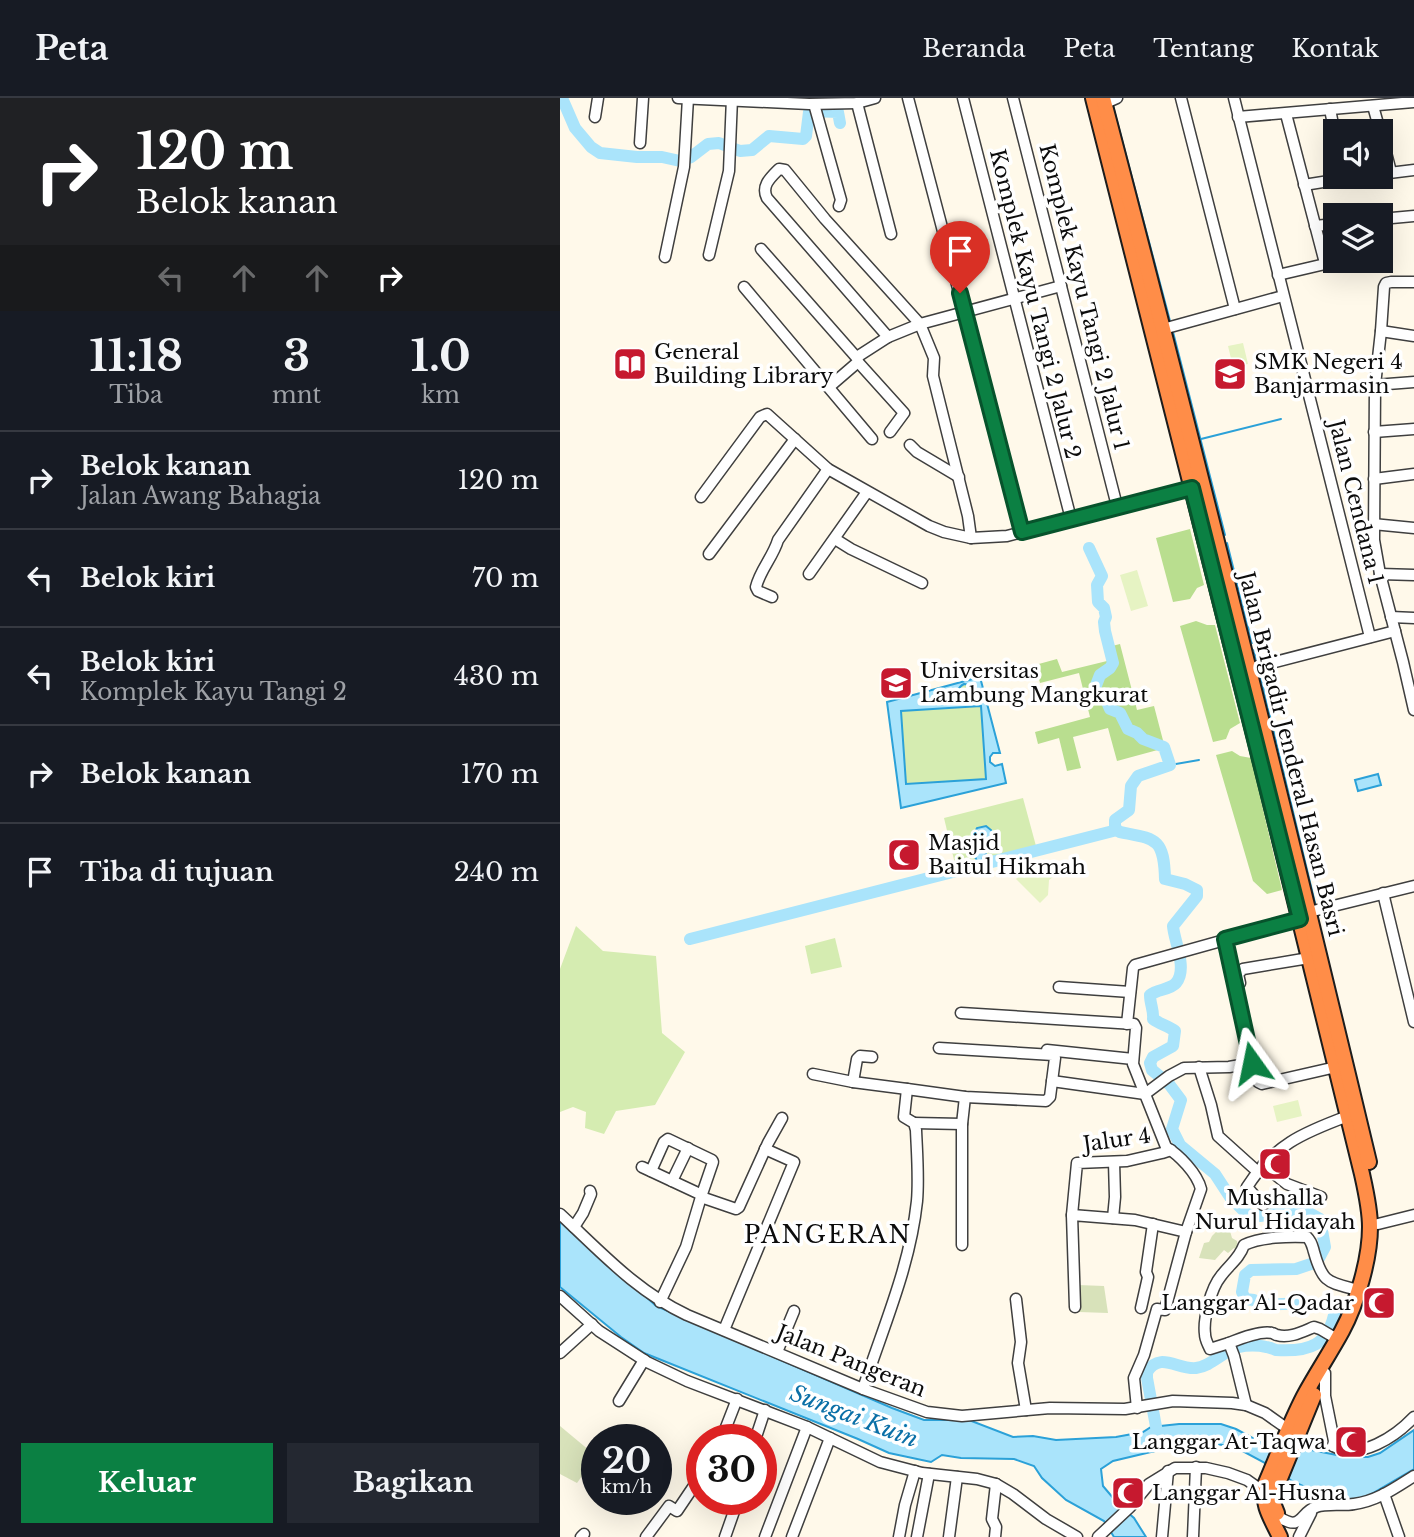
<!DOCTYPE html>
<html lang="id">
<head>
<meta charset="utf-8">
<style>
  body { margin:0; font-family:"Libre Baskerville",serif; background:#242831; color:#f1f3f6; height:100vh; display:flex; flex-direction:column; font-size:26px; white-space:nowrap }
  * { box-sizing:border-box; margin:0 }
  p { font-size:23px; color:#9ea1a6 }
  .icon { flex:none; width:38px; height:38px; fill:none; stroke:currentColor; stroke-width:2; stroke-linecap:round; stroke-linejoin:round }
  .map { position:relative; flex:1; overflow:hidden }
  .panel { display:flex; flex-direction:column; background:#171b24; width:560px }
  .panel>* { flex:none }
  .top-card { background:#202124; color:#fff; overflow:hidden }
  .buttons { position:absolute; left:763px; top:21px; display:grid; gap:14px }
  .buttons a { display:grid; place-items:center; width:70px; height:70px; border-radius:0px; background:#171b24; box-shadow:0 7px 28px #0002; font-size:35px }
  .speed { position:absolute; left:21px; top:1326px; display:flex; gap:14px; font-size:35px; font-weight:700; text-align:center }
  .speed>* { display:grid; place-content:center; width:91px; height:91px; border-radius:50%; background:#171b24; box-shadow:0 7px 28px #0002; line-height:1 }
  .speed small { font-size:18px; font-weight:400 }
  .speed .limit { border:10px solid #d22; background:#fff; color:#111 }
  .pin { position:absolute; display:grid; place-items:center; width:60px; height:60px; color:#fff; margin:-72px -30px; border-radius:50% 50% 50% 0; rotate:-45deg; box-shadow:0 0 7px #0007 }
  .pin .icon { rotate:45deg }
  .me { position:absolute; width:77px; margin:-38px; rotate:348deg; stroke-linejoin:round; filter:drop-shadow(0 0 5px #0008) }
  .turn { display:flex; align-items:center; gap:24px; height:147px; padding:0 21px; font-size:32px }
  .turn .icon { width:91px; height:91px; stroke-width:2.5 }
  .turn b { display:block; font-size:49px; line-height:60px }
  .lanes { display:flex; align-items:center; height:66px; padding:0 21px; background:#0003; justify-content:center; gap:35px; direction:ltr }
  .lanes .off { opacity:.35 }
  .eta { display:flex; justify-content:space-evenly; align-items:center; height:119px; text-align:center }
  .eta b { font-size:42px; font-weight:800; line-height:49px }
  .primary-button { display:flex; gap:14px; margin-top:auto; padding:14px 21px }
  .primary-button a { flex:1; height:80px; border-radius:0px; background:#0b8043; color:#fff; font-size:28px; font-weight:800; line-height:80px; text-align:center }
  .primary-button a+a { background:#242831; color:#f1f3f6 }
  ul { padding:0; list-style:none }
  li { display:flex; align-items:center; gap:21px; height:98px; padding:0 21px; border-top:2px solid #363941 }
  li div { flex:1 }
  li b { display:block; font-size:26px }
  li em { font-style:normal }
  header { display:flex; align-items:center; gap:42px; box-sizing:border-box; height:98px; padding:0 35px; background:#171b24; border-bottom:2px solid #363941 }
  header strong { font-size:33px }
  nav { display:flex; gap:38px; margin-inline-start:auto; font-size:24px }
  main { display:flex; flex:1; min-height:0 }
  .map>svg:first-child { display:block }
</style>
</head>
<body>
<header>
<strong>Peta</strong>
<nav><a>Beranda</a><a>Peta</a><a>Tentang</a><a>Kontak</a></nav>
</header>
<main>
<section class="panel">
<div class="top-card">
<div class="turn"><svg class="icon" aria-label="right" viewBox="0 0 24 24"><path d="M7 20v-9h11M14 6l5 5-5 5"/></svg><div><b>120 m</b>Belok kanan</div></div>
<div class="lanes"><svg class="icon off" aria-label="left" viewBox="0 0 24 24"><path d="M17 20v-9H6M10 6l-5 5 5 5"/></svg><svg class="icon off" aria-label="ahead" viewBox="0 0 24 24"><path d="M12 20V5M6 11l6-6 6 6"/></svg><svg class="icon off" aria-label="ahead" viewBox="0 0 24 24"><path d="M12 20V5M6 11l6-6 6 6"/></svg><svg class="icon" aria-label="right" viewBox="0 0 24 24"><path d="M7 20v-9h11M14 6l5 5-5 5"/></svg></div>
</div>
<div class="eta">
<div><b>11:18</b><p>Tiba</p></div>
<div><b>3</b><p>mnt</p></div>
<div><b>1.0</b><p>km</p></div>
</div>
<ul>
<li><svg class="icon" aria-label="right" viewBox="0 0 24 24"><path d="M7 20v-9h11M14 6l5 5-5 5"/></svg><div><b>Belok kanan</b><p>Jalan Awang Bahagia</p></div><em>120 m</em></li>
<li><svg class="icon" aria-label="left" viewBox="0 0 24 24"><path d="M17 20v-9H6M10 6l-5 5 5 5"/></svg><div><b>Belok kiri</b></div><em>70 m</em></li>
<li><svg class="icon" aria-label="left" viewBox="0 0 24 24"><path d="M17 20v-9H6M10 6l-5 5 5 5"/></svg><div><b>Belok kiri</b><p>Komplek Kayu Tangi 2</p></div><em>430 m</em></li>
<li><svg class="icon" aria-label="right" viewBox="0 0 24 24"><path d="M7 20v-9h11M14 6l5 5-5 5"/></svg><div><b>Belok kanan</b></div><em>170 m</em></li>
<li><svg class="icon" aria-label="arrive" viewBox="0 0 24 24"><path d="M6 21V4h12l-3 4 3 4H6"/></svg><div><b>Tiba di tujuan</b></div><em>240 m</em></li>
</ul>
<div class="primary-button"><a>Keluar</a><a>Bagikan</a></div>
</section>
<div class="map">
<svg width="854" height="1439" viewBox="0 0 854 1439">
  <rect width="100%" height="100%" fill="#fff9ea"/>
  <!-- green -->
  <g fill="#d5ecb1">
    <circle cx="407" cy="594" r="9"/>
    <path d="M 421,608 L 426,681 L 346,686 L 341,613 Z"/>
    <path d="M 463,700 L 476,748 L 396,770 L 384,720 Z"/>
    <path d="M 16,828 L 43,853 L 96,858 L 102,935 L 125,954 L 95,1007 L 56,1013 L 44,1036 L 25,1030 L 26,1014 L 13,1009 L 0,1014 L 0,871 Z"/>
    <path d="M 275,840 L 282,869 L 251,876 L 245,848 Z"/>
  </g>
  <!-- forest -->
  <g fill="#b9de8f">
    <path d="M 630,431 L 644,487 L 637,490 L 630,501 L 613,504 L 596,440 Z"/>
    <path d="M 636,523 L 647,527 L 655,527 L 680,625 L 670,631 L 666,641 L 653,644 L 620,528 Z"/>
    <path d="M 560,546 L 577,612 L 594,608 L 605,650 L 557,663 L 548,630 L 513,639 L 521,670 L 507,673 L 499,640 L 478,646 L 475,634 L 530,619 L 519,575 L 480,585 L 475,567 L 497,561 L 502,574 L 547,563 L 544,550 Z"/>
    <path d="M 672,653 L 680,658 L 691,660 L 722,792 L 707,796 L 693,783 L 656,657 Z"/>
  </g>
  <!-- cemetery -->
  <g fill="#d8e2ba">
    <path d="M 660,1130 L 670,1133 L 672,1140 L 677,1143 L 678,1153 L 674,1150 L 668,1155 L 664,1152 L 655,1162 L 639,1160 L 644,1145 L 649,1144 L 652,1138 Z"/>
    <path d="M 518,1187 L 544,1188 L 548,1215 L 519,1214 Z"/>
    <path d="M 0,1328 L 36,1358 L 17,1385 L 0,1376 Z"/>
  </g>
  <!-- pitch -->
  <g fill="#e6f3c3">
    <path d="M 683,245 L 688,266 L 673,269 L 668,248 Z"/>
    <path d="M 577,472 L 588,508 L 571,513 L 560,477 Z"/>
    <path d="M 478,764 L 493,779 L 489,782 L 488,797 L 480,805 L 456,781 L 471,766 L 474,768 Z"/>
    <path d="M 738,1002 L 742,1018 L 717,1024 L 713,1008 Z"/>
  </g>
  <!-- water -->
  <g fill="#aae4fb" stroke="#2ba1d8" stroke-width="2" fill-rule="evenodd">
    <path d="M 420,579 L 440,655 L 433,655 L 430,659 L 430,664 L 435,668 L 442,666 L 446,685 L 341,710 L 327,604 ZM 404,586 L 412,587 L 416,592 L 415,598 L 409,603 L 400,601 C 396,595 398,589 404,586 ZM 421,608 L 426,681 L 346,686 L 341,613 Z"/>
    <path d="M 818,676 L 821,687 L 798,693 L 795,682 Z"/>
    <path d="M 426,728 L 431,732 L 434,741 L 425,752 L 426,756 L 422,761 L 421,764 L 418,765 L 413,755 L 419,748 L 415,743 L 414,736 L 417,730 Z"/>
    <path d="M 0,1120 L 96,1208 L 332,1310 L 364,1322 L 409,1322 L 453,1339 L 473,1338 L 496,1342 L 556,1339 L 583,1334 L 591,1329 L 619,1326 L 661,1326 L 676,1331 L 709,1349 L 746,1351 L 787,1359 L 808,1359 L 820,1355 L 854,1332 L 854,1371 L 808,1398 L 785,1405 L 771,1401 L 732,1383 L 707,1366 L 677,1350 L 637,1342 L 612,1349 L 553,1363 L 541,1371 L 543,1388 L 559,1407 L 574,1420 L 586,1439 L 554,1439 L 544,1423 L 506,1402 L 482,1380 L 474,1368 L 454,1361 L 401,1360 L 382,1357 L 371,1364 L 329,1355 L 298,1341 L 84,1255 L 61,1239 L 0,1189 Z"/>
  </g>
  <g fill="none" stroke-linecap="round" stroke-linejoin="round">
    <!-- stream -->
    <g stroke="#2ba1d8" stroke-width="2">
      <path d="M 553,8 L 610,223"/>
      <path d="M 613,234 L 665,437"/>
      <path d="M 641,341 L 721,321"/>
      <path d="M 667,445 L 692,545"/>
      <path d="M 694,552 L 697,564 L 698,564"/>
      <path d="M 700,577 L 755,805"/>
      <path d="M 610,667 L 639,662"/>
    </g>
    <!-- river -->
    <g stroke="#aae4fb" stroke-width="12">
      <path d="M 2,0 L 15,30 L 31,49 L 40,55 L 77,59 L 102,59 L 120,63 L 131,59 L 148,46 L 159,45 L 180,53 L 192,52 L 209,38 L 243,41 L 246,38 L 249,14 L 251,13 L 278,14 L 280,25"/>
      <path d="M 529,450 L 542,478 L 537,487 L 538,504 L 544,510 L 546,519 L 544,524 L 545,533 L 553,565 L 550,570 L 540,577 L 535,590 L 538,594 L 544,597 L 550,611 L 560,615 L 568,631 L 577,635 L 583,641 L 604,649 L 610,667 L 578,678 L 571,688 L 569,712 L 555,722 L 555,731 L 560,734 C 595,741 604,739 605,781 L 625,786 L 637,792 L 637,798 L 613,828 C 614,843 628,871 616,885 C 610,892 597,891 590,897 C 590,906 594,913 593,921 C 600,926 608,928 615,933 L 613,948 L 593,959 L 590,965 L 592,972 L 609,986 L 621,1002 L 612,1031 L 620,1047 L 655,1076 L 670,1099 L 687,1116 L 693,1118 L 700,1118 L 729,1114 L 742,1111 L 760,1121 L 765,1149 L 757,1164 L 736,1171 L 691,1172 L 685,1177 L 682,1194 L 685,1201 L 694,1202 L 698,1207 C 718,1207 759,1201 775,1212 C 769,1248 749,1254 716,1252 C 713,1251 709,1249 706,1249 C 699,1247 686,1247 679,1249 C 663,1253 652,1268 636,1270 C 618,1272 600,1253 587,1274 L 587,1280 L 597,1334"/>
      <path d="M 130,841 L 557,732"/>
    </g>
    <defs>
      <g id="minor">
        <path d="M 118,0 L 249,6 L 297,5 L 315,0"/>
        <path d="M 348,0 L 462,434"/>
        <path d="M 403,0 L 511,421"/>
        <path d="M 453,0 L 557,408"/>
        <path d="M 621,0 L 675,211"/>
        <path d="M 674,0 L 810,539"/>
        <path d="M 297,5 L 331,136"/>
        <path d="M 254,6 L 279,95 L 281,102 L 279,108"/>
        <path d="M 539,8 L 557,0"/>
        <path d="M 813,8 L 820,33"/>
        <path d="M 770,11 L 775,37"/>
        <path d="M 726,16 L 765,165"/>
        <path d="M 35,19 L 38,0"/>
        <path d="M 678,19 L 854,4"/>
        <path d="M 821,35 L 831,74"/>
        <path d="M 80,45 L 83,0"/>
        <path d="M 821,76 L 854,72"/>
        <path d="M 744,87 L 794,79"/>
        <path d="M 821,121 L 854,118"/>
        <path d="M 755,128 L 775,126"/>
        <path d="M 201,151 L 297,260"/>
        <path d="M 149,157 L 169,73 L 172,0"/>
        <path d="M 105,159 L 124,69 L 128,0"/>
        <path d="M 718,177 L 778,163"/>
        <path d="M 854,184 L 831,184 L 826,185 L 824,189 L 821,233 L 815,287 L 814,442 L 820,476 L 843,564 L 854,612"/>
        <path d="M 184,189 L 312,341"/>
        <path d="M 603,231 L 723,198"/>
        <path d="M 821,233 L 854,238"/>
        <path d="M 328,239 L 207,100 C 201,88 210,80 219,71 L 225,72 L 265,121 L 360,226 L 374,260 L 373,278 L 408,418 L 411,440"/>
        <path d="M 298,264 L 344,315 L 330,334"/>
        <path d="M 815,287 L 854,284"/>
        <path d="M 269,289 L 298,264 L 297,260 L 300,257 L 328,239 L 360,226 L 501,188"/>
        <path d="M 814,334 L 854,331"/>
        <path d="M 350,347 L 357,354 L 399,379"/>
        <path d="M 814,381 L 854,376"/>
        <path d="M 141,399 L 200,319 L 207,316 L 268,371 L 369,428 L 384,434 L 411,440 L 447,438 L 632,390"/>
        <path d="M 813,426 L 854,430"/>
        <path d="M 275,441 L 291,451 L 362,485"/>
        <path d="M 149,456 L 235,341"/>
        <path d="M 249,476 L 307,394"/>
        <path d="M 820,476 L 854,477"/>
        <path d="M 212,499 L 198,493 L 196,489 C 200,472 213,459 218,442 L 268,371"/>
        <path d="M 831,519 L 854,520"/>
        <path d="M 688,571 L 835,533"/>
        <path d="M 823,795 L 854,924"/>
        <path d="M 749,814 L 854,788"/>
        <path d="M 665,841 L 698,984 L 702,986 L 776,969"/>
        <path d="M 680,885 L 678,876 L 683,871 L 749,860"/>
        <path d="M 499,889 L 570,894"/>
        <path d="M 401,915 L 574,926 L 576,930 L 573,966 L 606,1049 C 619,1057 637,1075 641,1091 L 626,1134 L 575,1122 L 512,1117 L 515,1209"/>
        <path d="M 567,926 L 573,870 L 575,867 L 740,821"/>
        <path d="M 487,952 L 573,961"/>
        <path d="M 639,969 L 651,1007 L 658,1038 L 698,1074"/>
        <path d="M 253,976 L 293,984 L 347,991"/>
        <path d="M 492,983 L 585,996 L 609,978 L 624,970 L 669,969 L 692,965"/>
        <path d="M 293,984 L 297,961 L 300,958 L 312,959"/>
        <path d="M 354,1025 L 402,1026"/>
        <path d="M 703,1067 L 727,1086 L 761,1099"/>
        <path d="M 82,1069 L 142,1097"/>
        <path d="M 91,1073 L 104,1044 L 108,1041 L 152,1062 L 153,1064 L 141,1099"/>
        <path d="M 112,1083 L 128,1050"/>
        <path d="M 703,1107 L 687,1089 C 714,1047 742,1035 788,1018"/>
        <path d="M 0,1116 C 41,1154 76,1193 127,1217 L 303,1291 L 367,1314 L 402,1318 L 490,1310 L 565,1311 L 613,1303 L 672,1305 L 686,1307 L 705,1315 L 722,1327 L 729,1330"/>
        <path d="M 512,1117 L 517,1065 L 567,1063 L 602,1055 L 611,1052"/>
        <path d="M 553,1120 L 555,1099 L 554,1064"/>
        <path d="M 818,1126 L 854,1117"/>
        <path d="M 14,1129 L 23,1115 L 31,1096 L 30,1093"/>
        <path d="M 402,1147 L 402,1026 L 405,999"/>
        <path d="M 0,1198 L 39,1233 L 87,1264 L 127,1283 L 247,1329 L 320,1364 L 362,1375 L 417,1381 L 436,1386 L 453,1396 L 486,1421 L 517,1439"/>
        <path d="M 456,1201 L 461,1244 L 458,1265 L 466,1312"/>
        <path d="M 100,1204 L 126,1149 L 141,1099 L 176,1111 L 179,1109 L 208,1045 L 222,1020"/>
        <path d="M 581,1210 L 588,1179 L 586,1174 L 593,1126"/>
        <path d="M 164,1232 L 234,1064 L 205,1051"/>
        <path d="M 669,1245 C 679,1241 701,1232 712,1235 C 714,1235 715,1237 717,1237 C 729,1241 744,1233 754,1229 L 760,1231 L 777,1241"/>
        <path d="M 217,1254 L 234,1213"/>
        <path d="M 0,1255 L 32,1226"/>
        <path d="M 765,1275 L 765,1298 L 774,1343 L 773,1348"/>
        <path d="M 303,1291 C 323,1229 350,1169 357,1103 C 359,1080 357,1056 356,1032 L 354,1025 L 344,1019 L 347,991 L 405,999 L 486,1003 L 490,999 L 495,960 L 493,957 L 379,950"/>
        <path d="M 59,1303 L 84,1262"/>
        <path d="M 686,1307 L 674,1258 L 669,1245 L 650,1251 C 648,1246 645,1242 645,1236 C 643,1221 651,1190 661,1178 C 670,1166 679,1161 684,1147 C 700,1139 730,1138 747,1139 C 752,1144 752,1147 754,1154 C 763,1186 768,1184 798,1192"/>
        <path d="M 577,1310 L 574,1280 L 584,1257 L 597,1211 L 605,1212 L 626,1134"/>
        <path d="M 161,1342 L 177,1301"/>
        <path d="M 195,1342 L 205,1312"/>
        <path d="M 773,1348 C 800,1363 836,1338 854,1319"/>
        <path d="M 824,1396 L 839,1439"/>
        <path d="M 719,1419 C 742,1434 739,1415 756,1409 C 765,1405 783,1408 794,1406 C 817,1403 835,1390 854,1378"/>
        <path d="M 21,1439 L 24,1436"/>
        <path d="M 86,1439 L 109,1408 L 117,1413 L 142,1376"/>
        <path d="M 165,1439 L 178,1402"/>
        <path d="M 205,1439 L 247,1329"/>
        <path d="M 232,1439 L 270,1340"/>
        <path d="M 339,1439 L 345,1407 L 355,1373"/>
        <path d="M 357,1439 L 369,1376"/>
        <path d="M 389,1439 L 397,1379"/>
        <path d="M 435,1439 L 436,1429 L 432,1421 L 436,1386"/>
        <path d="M 538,1439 L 570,1409 L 589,1386 L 615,1370 L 646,1370 L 668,1375 L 687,1382 L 704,1394"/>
        <path d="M 602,1439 L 608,1373"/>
        <path d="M 633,1439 L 636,1369"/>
        <path d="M 739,1439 L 751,1415"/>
      </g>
      <g id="highway">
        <path d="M 533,0 L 695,640 L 802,1076 C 806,1094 810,1111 810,1129 C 810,1161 797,1205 782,1233 C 770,1255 756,1276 744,1298 C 729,1327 718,1357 705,1387 C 701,1406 712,1422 720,1439"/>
        <path d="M 543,0 C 636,354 724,709 809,1064"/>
        <path d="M 717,1415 L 713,1405 L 714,1395 L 754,1297"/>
      </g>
    </defs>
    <!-- minor casing -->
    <use href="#minor" stroke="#3f3f3f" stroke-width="13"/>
    <!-- highway casing -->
    <use href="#highway" stroke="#1d1d1d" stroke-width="18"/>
    <!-- minor -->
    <use href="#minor" stroke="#fff" stroke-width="10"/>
    <!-- highway -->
    <use href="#highway" stroke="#ff8d48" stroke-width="14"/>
  </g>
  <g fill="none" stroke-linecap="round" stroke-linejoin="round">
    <defs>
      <path id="route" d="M 400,195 L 462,434 L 632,390 L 740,821 L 665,841 L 692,965"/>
    </defs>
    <!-- route casing -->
    <use href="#route" stroke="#07532c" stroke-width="18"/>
    <!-- route -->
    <use href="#route" stroke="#0b8043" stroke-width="12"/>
  </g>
  <!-- icons -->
  <defs>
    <symbol id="library-square" viewBox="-11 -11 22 22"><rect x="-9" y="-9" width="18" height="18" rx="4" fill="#c6192f" stroke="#fff"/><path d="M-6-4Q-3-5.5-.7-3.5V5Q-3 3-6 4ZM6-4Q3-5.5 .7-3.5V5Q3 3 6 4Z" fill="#fff"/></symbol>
    <symbol id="school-square" viewBox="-11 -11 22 22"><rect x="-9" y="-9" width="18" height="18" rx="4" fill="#c6192f" stroke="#fff"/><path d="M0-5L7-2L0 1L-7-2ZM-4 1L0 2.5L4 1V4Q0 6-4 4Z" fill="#fff"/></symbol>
    <symbol id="university-square" viewBox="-11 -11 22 22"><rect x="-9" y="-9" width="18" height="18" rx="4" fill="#c6192f" stroke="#fff"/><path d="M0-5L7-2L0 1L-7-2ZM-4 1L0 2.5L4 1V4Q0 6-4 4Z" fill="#fff"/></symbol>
    <symbol id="mosque-square" viewBox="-11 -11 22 22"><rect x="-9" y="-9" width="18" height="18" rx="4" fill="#c6192f" stroke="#fff"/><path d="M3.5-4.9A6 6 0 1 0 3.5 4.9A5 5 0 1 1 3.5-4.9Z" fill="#fff"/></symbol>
  </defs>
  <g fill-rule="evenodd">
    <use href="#library-square" x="51" y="247" width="38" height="38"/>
    <use href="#school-square" x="651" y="257" width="38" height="38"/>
    <use href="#university-square" x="317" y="566" width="38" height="38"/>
    <use href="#mosque-square" x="325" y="738" width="38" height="38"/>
    <use href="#mosque-square" x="696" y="1047" width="38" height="38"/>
    <use href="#mosque-square" x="800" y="1186" width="38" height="38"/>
    <use href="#mosque-square" x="772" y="1325" width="38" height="38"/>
    <use href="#mosque-square" x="549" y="1376" width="38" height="38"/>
  </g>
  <g text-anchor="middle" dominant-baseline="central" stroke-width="7" stroke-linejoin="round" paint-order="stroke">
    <!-- street labels -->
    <g font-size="21" fill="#0c0c0c" stroke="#fff">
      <text transform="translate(524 199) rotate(76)">Komplek Kayu Tangi 2 Jalur 1</text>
      <text transform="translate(475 206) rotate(76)">Komplek Kayu Tangi 2 Jalur 2</text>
      <text transform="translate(796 404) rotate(76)">Jalan Cendana 1</text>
      <text transform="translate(731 656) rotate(76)">Jalan Brigadir Jenderal Hasan Basri</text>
      <text transform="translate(557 1042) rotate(-8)">Jalur 4</text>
      <text transform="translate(291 1263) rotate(22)">Jalan Pangeran</text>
    </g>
    <!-- poi labels -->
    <g font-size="21" fill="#0c0c0c" stroke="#fff" text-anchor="start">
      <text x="94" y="254">General<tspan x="94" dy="24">Building Library</tspan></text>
      <text x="694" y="264">SMK Negeri 4<tspan x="694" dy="24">Banjarmasin</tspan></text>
      <text x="360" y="573">Universitas<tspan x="360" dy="24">Lambung Mangkurat</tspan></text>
      <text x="368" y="745">Masjid<tspan x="368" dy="24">Baitul Hikmah</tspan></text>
      <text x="715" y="1100" text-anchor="middle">Mushalla<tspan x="715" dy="24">Nurul Hidayah</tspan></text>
      <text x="794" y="1205" text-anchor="end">Langgar Al-Qadar</text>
      <text x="766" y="1344" text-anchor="end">Langgar At-Taqwa</text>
      <text x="592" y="1395">Langgar Al-Husna</text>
    </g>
    <!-- water labels -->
    <g font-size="23" font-style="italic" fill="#0b70a7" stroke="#fff">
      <text transform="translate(294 1318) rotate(21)">Sungai Kuin</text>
    </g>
    <!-- quarter labels -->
    <g font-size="24" letter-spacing="2" fill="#0c0c0c" stroke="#fff">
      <text x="268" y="1136">PANGERAN</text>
    </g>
  </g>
</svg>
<div class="buttons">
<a><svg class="icon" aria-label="sound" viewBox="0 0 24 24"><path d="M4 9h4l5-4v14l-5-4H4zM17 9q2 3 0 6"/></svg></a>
<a><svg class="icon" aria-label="layers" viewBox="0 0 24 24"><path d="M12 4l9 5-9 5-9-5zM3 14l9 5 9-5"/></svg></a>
</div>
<div class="speed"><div>20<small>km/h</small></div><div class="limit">30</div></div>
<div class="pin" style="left:400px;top:195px;background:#d93025"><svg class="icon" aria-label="arrive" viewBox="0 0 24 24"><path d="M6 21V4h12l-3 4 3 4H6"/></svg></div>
<svg class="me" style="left:692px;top:965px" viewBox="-20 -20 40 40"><path d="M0-17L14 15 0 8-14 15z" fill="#0b8043" stroke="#fff" stroke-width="4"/></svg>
</div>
</main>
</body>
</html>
